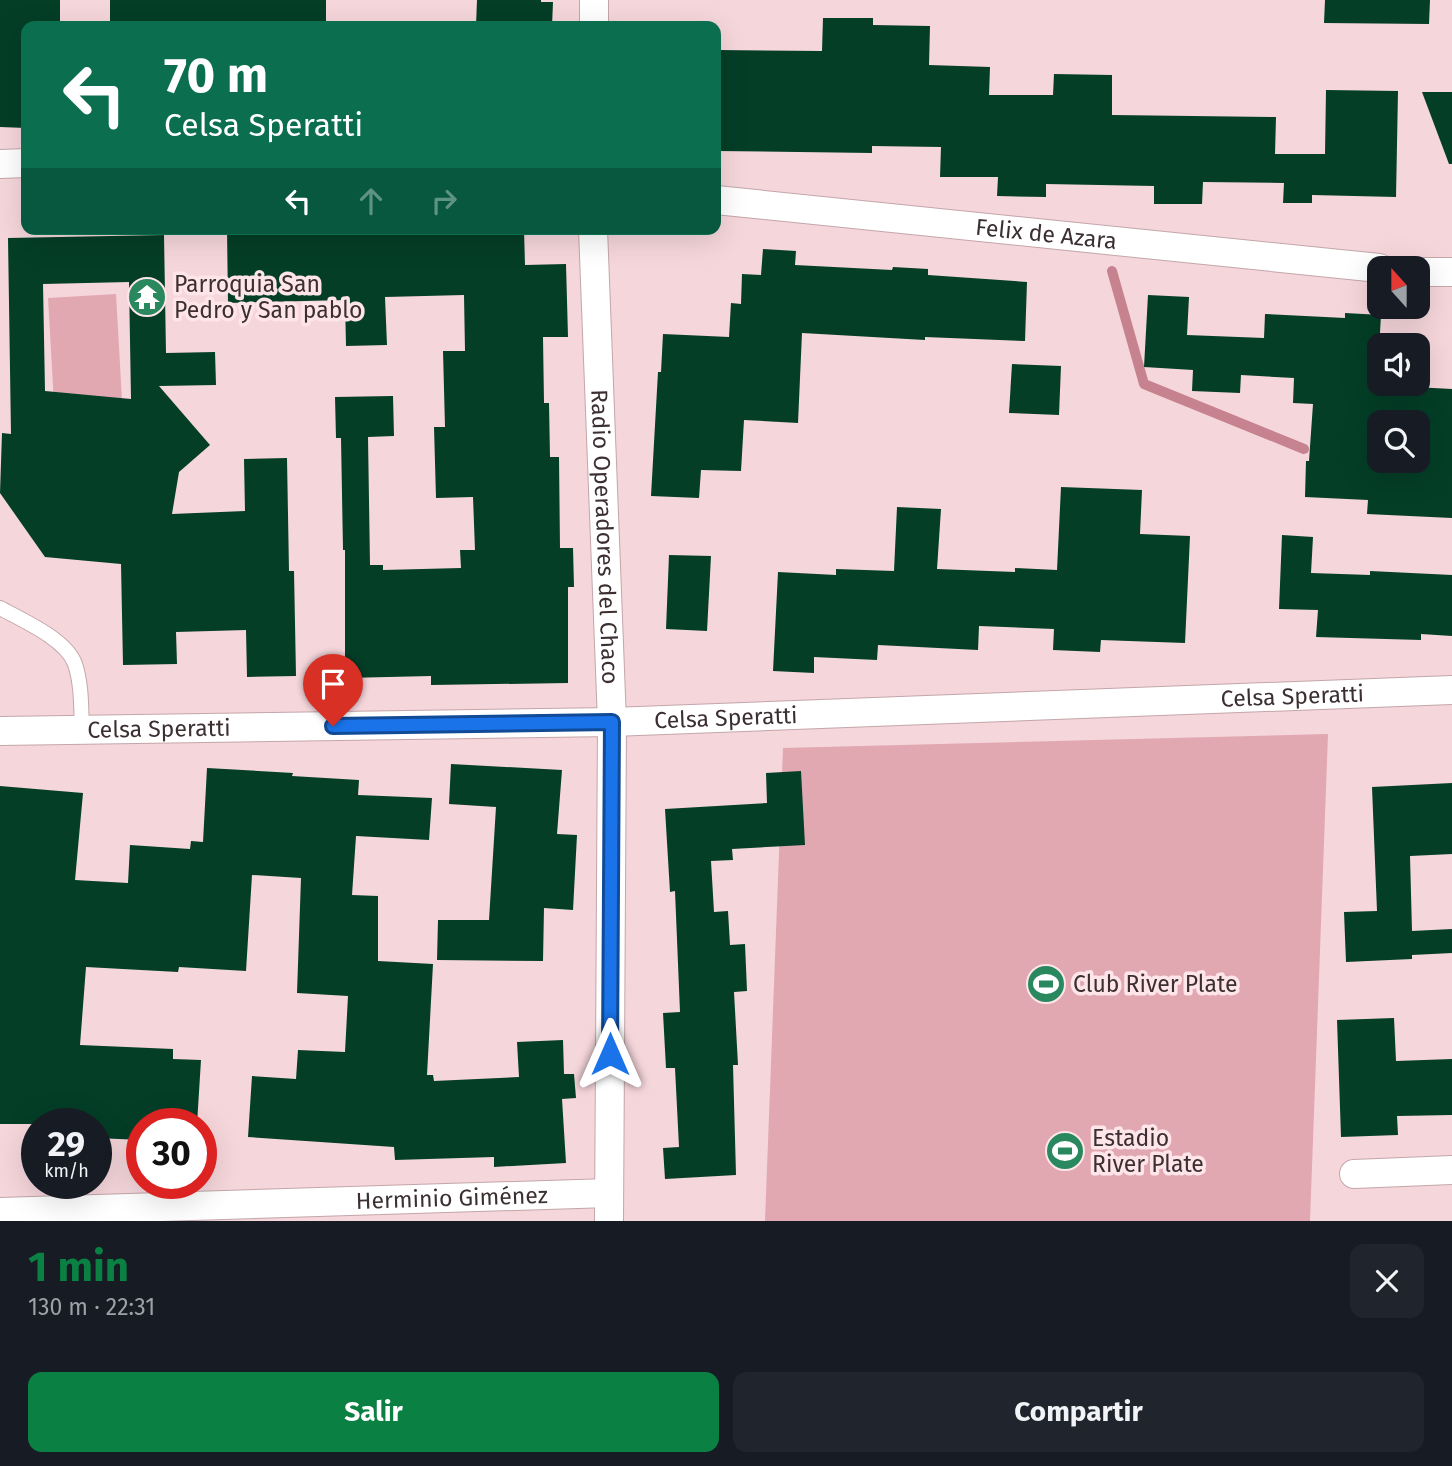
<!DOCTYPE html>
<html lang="es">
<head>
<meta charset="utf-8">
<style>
  body { margin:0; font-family:"Fira Sans",sans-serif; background:#20242c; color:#f1f3f6; height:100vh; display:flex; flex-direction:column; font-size:26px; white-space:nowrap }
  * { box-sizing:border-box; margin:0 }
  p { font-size:23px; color:#9ea1a6 }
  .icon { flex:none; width:38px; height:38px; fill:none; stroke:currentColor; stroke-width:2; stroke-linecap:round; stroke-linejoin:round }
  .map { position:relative; height:1221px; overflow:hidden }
  .details { display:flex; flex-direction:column; background:#171b24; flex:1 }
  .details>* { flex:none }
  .top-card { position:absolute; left:21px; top:21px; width:700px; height:214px; border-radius:14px; box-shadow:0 7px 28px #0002; background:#0b6e4f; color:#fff; overflow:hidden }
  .needle { width:46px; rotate:339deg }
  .tools { position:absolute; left:1367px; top:256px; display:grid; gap:14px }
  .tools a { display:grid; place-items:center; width:63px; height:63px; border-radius:14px; background:#171b24; box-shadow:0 7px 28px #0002; font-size:35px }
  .speed { position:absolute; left:21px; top:1108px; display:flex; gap:14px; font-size:35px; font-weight:700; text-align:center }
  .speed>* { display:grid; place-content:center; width:91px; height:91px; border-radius:50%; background:#171b24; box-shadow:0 7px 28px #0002; line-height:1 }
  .speed small { font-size:18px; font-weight:400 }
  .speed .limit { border:10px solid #d22; background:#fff; color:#111 }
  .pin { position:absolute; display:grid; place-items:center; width:60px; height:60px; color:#fff; margin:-72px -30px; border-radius:50% 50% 50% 0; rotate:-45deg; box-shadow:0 0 7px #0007 }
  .pin .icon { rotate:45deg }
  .me { position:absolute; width:77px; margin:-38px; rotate:0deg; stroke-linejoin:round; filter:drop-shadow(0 0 5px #0008) }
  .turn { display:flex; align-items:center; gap:24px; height:147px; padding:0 28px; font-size:32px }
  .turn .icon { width:91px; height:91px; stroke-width:2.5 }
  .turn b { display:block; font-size:49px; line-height:60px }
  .lanes { display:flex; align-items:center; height:66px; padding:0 28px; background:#0003; justify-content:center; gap:35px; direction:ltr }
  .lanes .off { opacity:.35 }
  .round { display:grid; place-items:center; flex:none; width:74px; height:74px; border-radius:14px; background:#20242c }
  .headline { display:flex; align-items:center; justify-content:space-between; height:119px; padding:0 28px }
  h1 { font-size:42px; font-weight:700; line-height:52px; color:#0b8043 }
  .action { display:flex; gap:14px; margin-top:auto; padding:14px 28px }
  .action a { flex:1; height:80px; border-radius:14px; background:#0b8043; color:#fff; font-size:28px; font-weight:700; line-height:80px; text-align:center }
  .action a+a { background:#20242c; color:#f1f3f6 }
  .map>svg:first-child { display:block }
</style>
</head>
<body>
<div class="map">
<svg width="1452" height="1221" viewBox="0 0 1452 1221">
  <rect width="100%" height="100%" fill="#f5d6db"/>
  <!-- green -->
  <g fill="#e1a8b2">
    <path d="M 116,294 L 122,400 L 54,404 L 48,298 Z"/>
    <path d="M 1328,734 L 1310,1221 L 765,1221 L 783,748 Z"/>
  </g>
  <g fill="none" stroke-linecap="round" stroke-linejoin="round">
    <!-- stream -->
    <path stroke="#c7828f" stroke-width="10" d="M 1112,271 L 1144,384 L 1304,449"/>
  </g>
  <!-- building -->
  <g fill="#043e27" fill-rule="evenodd">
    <path d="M 0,0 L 60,0 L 60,26 L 26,26 L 26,128 L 0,127 Z"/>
    <rect x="110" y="0" width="216" height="26"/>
    <path d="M 477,0 L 541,0 L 541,2 L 553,2 L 552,26 L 476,26 Z"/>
    <path d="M 1325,0 L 1430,0 L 1429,24 L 1324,23 Z"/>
    <path d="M 823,18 L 873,18 L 873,25 L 930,26 L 929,65 L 990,67 L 989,95 L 1053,95 L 1054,74 L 1112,75 L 1112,115 L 1276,117 L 1275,154 L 1325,154 L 1326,90 L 1398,91 L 1396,197 L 1312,195 L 1312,203 L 1283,203 L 1284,183 L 1203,182 L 1202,204 L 1154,204 L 1154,186 L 1046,184 L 1046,197 L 997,196 L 998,177 L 940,177 L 941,147 L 872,146 L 872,153 L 716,151 L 716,50 L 822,51 Z"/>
    <path d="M 1422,92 L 1452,92 L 1452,164 L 1449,164 Z"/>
    <path d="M 227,229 L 524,229 L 525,265 L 566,264 L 568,337 L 543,337 L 544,403 L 549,403 L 550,457 L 559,457 L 560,548 L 573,548 L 574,587 L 568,587 L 568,683 L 431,685 L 431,676 L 345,678 L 345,550 L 343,550 L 341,438 L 336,438 L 335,397 L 393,396 L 394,436 L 368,437 L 370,565 L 383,565 L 383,570 L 461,568 L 460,550 L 475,550 L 473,497 L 436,498 L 434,427 L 445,427 L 443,351 L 465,351 L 464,295 L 385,297 L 387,345 L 346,346 L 345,300 L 228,303 Z"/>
    <path d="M 164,235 L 166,353 L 215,352 L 216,385 L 159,386 L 210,445 L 179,472 L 172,514 L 245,511 L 244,459 L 287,458 L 289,571 L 294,571 L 296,676 L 247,677 L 246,630 L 176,632 L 177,664 L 123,665 L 121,564 L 45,557 L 0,493 L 2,433 L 11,434 L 8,238 ZM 129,282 L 131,399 L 45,391 L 43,284 Z"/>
    <path d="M 763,249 L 796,251 L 795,265 L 892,270 L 893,267 L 928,269 L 928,275 L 1027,282 L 1025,341 L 925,337 L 925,340 L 802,333 L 798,423 L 744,420 L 741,471 L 701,470 L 699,498 L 651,496 L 658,372 L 661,372 L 663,334 L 729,337 L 731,303 L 741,304 L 742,274 L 761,275 Z"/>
    <path d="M 1148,295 L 1189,297 L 1187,335 L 1264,338 L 1265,314 L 1345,318 L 1345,313 L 1381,315 L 1377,385 L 1452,389 L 1452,518 L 1367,514 L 1368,500 L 1305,497 L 1306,461 L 1309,461 L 1313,404 L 1293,403 L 1294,378 L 1241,375 L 1240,393 L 1192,391 L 1193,370 L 1144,367 ZM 1379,422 L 1418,422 L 1418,460 L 1379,460 Z"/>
    <path d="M 1012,364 L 1061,366 L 1059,415 L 1009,413 Z"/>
    <path d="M 1061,487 L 1142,490 L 1140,534 L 1190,536 L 1185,643 L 1101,640 L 1100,652 L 1053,650 L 1054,629 L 979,626 L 978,650 L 878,645 L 877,660 L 814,657 L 814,673 L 773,671 L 778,572 L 836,575 L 836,569 L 894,571 L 897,507 L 941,509 L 937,569 L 1015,572 L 1015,568 L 1057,570 Z"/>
    <path d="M 1282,535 L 1313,537 L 1311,573 L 1370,575 L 1370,571 L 1452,575 L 1452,636 L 1421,634 L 1421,640 L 1316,637 L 1318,610 L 1279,609 Z"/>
    <path d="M 669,555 L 711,556 L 707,631 L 666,629 Z"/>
    <path d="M 451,764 L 562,770 L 557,834 L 577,835 L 573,910 L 544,908 L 543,961 L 437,960 L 438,920 L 489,920 L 496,807 L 449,804 Z"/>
    <path d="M 207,768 L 293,773 L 292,776 L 359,780 L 358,795 L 432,798 L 429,840 L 356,836 L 352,895 L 378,896 L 378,961 L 433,964 L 427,1075 L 433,1075 L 434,1081 L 519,1077 L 517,1042 L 563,1040 L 564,1074 L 574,1074 L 576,1098 L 562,1099 L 566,1163 L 494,1167 L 494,1157 L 395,1160 L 394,1147 L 248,1137 L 252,1076 L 296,1079 L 298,1050 L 345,1052 L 348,996 L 297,993 L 301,878 L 252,875 L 246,971 L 179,967 L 178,972 L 86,967 L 80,1045 L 173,1049 L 173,1059 L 201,1060 L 197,1124 L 142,1124 L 142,1140 L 96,1138 L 96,1124 L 0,1124 L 0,786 L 83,793 L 75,880 L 128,883 L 130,845 L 190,849 L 191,841 L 203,842 Z"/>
    <path d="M 801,771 L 805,845 L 732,849 L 733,860 L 711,861 L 714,912 L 728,911 L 730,945 L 745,944 L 747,991 L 734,992 L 738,1065 L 733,1065 L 736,1175 L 665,1179 L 663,1148 L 679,1147 L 675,1068 L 666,1068 L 663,1013 L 680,1012 L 675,891 L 670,892 L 665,809 L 767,803 L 766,773 Z"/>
    <path d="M 1452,783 L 1452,854 L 1410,856 L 1412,931 L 1452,929 L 1452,953 L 1412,955 L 1412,959 L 1346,962 L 1344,912 L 1377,911 L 1372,787 Z"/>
    <path d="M 1394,1018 L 1396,1061 L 1452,1059 L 1452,1115 L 1397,1116 L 1398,1135 L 1341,1137 L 1337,1020 Z"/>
  </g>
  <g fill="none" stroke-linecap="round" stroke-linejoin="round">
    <defs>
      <path id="service" d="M 0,608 C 22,620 66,639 75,664 C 82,685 81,709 82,731"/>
      <g id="minor">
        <path d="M 594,26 L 594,0"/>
        <path d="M 0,164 L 26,163"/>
        <path id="s1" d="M 716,200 L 1379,268"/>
        <path id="s2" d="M 593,229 L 612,722 L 609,1221"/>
        <path d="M 1418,272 L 1452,272"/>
        <path id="s3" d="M 0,731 L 612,722 L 1452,690"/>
        <path d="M 1354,1174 L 1452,1170"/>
        <path id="s4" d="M 0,1212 L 609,1193"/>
      </g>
    </defs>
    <!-- service casing -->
    <use href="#service" stroke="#c3a6aa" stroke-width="16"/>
    <!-- minor casing -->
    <use href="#minor" stroke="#c3a6aa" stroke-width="30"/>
    <!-- service -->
    <use href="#service" stroke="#fff" stroke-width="14"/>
    <!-- minor -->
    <use href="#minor" stroke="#fff" stroke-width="28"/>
  </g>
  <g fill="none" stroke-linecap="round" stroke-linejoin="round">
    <defs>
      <path id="route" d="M 333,726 L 612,722 L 610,1054"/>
    </defs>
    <!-- route casing -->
    <use href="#route" stroke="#114b97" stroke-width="18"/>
    <!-- route -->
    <use href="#route" stroke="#1a73e8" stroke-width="12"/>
  </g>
  <!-- icons -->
  <defs>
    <symbol id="temple-disc" viewBox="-11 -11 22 22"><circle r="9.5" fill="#2a885f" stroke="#fee5e9"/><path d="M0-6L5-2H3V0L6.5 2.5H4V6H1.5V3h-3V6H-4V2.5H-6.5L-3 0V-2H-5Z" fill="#fff"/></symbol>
    <symbol id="stadium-disc" viewBox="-11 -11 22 22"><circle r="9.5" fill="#2a885f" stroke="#fee5e9"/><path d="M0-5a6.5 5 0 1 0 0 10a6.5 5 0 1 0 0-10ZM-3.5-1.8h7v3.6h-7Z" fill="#fff"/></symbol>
  </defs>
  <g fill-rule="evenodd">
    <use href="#temple-disc" x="125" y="275" width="44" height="44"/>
    <use href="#stadium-disc" x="1024" y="962" width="44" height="44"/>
    <use href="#stadium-disc" x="1043" y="1129" width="44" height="44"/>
  </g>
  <g text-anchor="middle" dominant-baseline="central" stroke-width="7" stroke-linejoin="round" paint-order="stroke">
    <!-- street labels -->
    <g font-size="23" fill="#3b2f31" stroke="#fee5e9">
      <text stroke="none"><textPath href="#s1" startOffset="332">Felix de Azara</textPath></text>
      <text stroke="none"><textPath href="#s2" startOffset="308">Radio Operadores del Chaco</textPath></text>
      <text stroke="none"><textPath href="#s3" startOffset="1293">Celsa Speratti</textPath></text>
      <text stroke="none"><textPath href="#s3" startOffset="726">Celsa Speratti</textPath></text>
      <text stroke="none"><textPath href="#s3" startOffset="159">Celsa Speratti</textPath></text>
      <text stroke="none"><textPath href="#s4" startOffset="452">Herminio Giménez</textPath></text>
    </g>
    <!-- poi labels -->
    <g font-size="23" fill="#3b2f31" stroke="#fee5e9" text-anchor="start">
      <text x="174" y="284">Parroquia San<tspan x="174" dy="26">Pedro y San pablo</tspan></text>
      <text x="1073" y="984">Club River Plate</text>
      <text x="1092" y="1138">Estadio<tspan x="1092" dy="26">River Plate</tspan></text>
    </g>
  </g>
</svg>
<div class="tools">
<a><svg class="needle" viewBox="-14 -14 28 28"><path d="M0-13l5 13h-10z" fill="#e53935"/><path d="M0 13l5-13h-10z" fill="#9ea1a6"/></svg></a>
<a><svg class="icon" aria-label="sound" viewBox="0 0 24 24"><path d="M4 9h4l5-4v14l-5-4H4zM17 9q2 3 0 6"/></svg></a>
<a><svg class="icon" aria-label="search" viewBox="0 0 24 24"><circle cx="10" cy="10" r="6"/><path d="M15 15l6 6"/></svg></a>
</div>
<div class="speed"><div>29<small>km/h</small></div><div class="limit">30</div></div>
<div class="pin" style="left:333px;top:726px;background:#d93025"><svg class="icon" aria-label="arrive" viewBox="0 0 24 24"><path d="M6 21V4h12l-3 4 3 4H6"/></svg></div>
<svg class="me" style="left:610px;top:1054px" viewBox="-20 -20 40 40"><path d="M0-17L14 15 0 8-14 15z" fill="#1a73e8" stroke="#fff" stroke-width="4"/></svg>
<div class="top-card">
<div class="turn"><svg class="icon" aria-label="left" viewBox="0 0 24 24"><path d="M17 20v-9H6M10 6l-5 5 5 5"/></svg><div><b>70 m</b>Celsa Speratti</div></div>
<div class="lanes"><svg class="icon" aria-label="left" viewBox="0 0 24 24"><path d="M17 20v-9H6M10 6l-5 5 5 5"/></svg><svg class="icon off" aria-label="ahead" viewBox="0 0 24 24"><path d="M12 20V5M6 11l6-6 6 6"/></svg><svg class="icon off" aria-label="right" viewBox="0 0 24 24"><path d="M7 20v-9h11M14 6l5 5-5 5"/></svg></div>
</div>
</div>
<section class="details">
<div class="headline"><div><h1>1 min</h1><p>130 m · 22:31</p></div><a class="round"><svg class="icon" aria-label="close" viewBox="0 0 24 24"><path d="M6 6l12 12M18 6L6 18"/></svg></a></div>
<div class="action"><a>Salir</a><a>Compartir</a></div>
</section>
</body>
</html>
